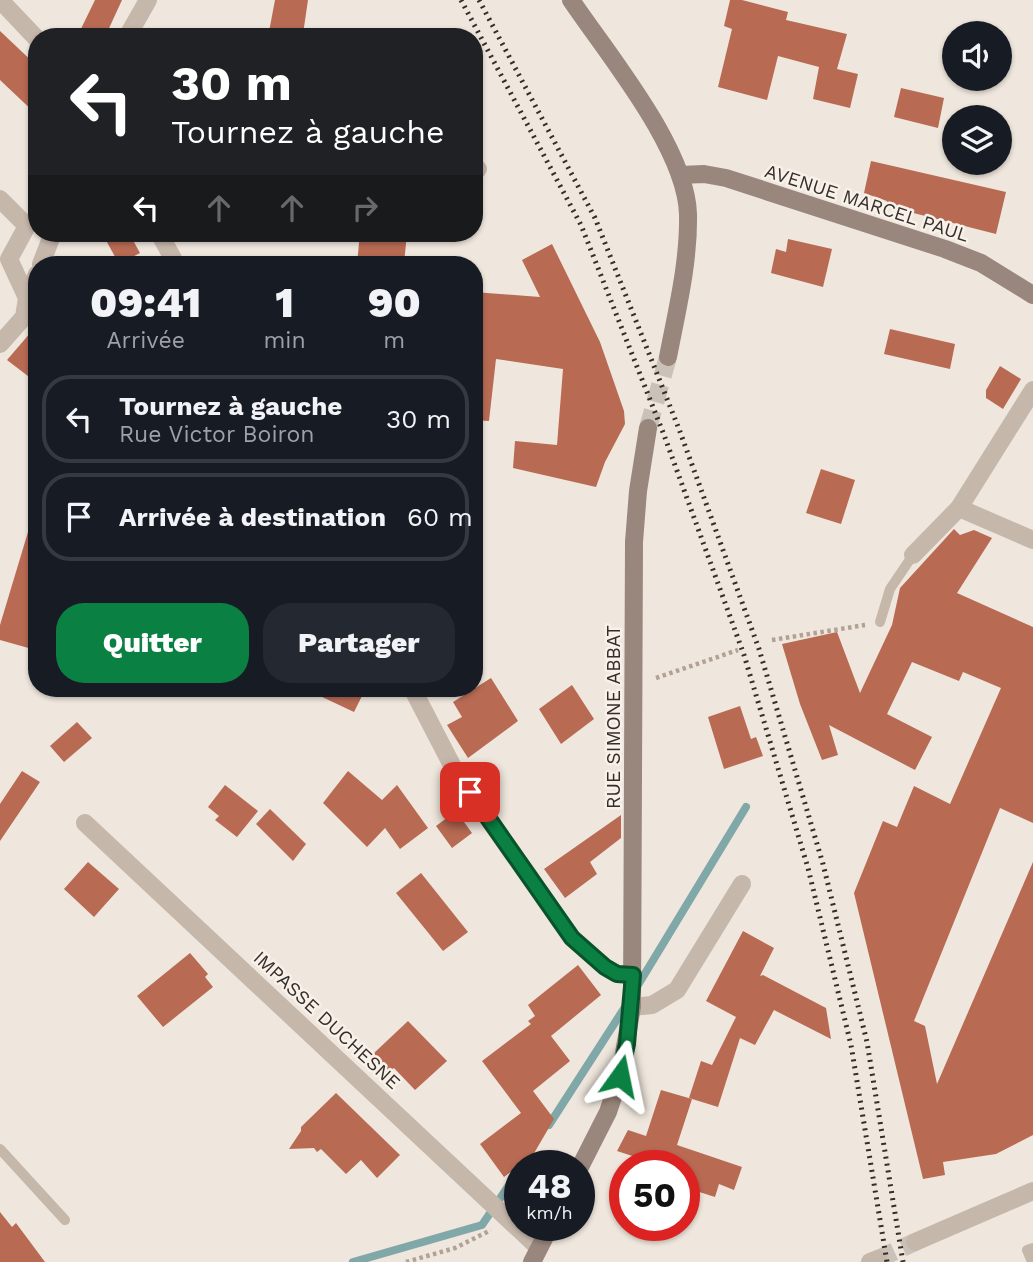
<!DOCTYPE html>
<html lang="fr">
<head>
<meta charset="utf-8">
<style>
  body { margin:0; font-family:"Work Sans",sans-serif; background:#242831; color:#f1f3f6; height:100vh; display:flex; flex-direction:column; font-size:26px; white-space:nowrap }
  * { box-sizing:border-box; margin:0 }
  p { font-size:23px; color:#9ea1a6 }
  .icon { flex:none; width:38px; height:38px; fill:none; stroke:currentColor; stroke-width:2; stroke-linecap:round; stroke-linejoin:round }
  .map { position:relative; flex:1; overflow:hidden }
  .side { position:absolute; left:28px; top:256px; width:455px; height:441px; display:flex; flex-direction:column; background:#171b24; border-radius:28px; box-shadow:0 2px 5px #0004 }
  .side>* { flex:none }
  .guide { position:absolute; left:28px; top:28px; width:455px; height:214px; border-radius:28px; box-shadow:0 2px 5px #0004; background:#202124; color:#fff; overflow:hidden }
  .buttons { position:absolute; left:942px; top:21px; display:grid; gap:14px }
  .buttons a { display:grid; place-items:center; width:70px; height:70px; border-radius:50%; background:#171b24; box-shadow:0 2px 5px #0004; font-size:35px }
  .speed { position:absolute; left:504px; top:1150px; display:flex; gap:14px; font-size:35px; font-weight:700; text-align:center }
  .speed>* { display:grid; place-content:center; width:91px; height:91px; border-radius:50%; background:#171b24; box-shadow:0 2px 5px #0004; line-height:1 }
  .speed small { font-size:18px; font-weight:400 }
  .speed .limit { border:10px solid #d22; background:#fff; color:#111 }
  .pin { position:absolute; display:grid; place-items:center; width:60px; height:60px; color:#fff; margin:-30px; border-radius:14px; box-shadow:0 4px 10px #0006 }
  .me { position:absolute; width:77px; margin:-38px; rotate:12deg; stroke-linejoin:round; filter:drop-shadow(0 0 5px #0008) }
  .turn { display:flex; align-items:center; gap:24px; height:147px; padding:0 28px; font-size:32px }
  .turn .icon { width:91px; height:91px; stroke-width:2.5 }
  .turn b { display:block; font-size:49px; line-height:60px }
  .lanes { display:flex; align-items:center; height:66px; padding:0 28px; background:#0003; justify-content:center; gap:35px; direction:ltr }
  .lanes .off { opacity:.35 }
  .eta { display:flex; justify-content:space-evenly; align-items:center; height:119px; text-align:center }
  .eta b { font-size:42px; font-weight:800; line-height:49px }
  .button { display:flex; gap:14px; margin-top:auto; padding:14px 28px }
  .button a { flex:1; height:80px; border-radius:28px; background:#0b8043; color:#fff; font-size:28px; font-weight:800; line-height:80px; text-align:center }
  .button a+a { background:#242831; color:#f1f3f6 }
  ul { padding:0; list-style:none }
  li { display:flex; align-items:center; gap:21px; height:88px; margin:0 14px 10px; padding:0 14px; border:4px solid #363941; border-radius:28px }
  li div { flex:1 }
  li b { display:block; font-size:26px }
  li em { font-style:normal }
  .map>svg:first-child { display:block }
</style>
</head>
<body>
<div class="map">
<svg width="1033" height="1262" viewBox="0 0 1033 1262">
  <rect width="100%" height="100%" fill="#efe7dd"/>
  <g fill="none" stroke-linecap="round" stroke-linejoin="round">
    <!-- stream -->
    <g stroke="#80a8a9" stroke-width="8">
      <path d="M 635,990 L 746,807"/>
      <path d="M 549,1125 L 627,1004"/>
      <path d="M 353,1262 L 482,1225 L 520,1169"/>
    </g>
  </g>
  <!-- building -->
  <g fill="#b86a53">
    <path d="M 95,0 L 122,0 L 105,37 L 77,37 Z"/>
    <path d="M 275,0 L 308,0 L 303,34 L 299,34 L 299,37 L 268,37 Z"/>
    <path d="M 730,0 L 742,0 L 788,12 L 786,20 L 847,34 L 837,69 L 858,74 L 850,108 L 813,99 L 819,67 L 778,56 L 767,100 L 718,87 L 732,29 L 724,26 Z"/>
    <path d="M 0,31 L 37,66 L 37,115 L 0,80 Z"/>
    <path d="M 901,88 L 944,98 L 938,128 L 894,117 Z"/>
    <path d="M 871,161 L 1006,192 L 996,234 L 886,206 L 887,201 L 864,193 Z"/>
    <path d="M 102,233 L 129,233 L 140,253 L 119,264 Z"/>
    <path d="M 360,233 L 407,233 L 404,264 L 357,264 Z"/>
    <path d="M 788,239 L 832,249 L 823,287 L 771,273 L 776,249 L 786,252 Z"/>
    <path d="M 552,244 L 600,342 L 624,411 L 625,424 L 605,462 L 596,487 L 513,468 L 515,441 L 557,445 L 563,369 L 496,359 L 489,421 L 474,420 L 474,292 L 540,297 L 522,260 Z"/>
    <path d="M 37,325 L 37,383 L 7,360 Z"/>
    <path d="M 890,329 L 955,344 L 950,369 L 884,354 Z"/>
    <path d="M 1000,366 L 1021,379 L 1003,409 L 986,398 L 986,390 Z"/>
    <path d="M 821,469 L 855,480 L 841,524 L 806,513 Z"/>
    <path d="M 31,522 L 37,523 L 37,634 L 32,649 L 0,640 L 0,625 Z"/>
    <path d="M 954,529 L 960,535 L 974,530 L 992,538 L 957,593 L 1033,627 L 1033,823 L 1000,808 L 914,1021 L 925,1026 L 937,1084 L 1033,862 L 1033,1135 L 996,1154 L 943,1162 L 945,1175 L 923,1179 L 854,893 L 883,821 L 897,827 L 914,786 L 950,804 L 1001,688 L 963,672 L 959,681 L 912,662 L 887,714 L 932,737 L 915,770 L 829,725 L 838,755 L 822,760 L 800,704 L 782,644 L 837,632 L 860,693 L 892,625 L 900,588 Z"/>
    <path d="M 491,678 L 518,721 L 468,758 L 447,725 L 462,717 L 453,702 Z"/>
    <path d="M 572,685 L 594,719 L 561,744 L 539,709 Z"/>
    <path d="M 303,688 L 366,688 L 354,712 Z"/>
    <path d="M 740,706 L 751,739 L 756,737 L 763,756 L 724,769 L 708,717 Z"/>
    <path d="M 77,722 L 92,738 L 64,762 L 50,746 Z"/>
    <path d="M 22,771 L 40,782 L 0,841 L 0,804 Z"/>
    <path d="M 348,771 L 382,800 L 397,785 L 428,828 L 400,849 L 385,828 L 367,847 L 323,803 Z"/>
    <path d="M 225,785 L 258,811 L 237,837 L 215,820 L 219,816 L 208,807 Z"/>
    <path d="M 270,809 L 306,844 L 293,861 L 256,824 Z"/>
    <path d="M 456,811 L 472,833 L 452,848 L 436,826 Z"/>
    <path d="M 621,815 L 621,838 L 590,862 L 597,874 L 565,898 L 544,869 Z"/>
    <path d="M 88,862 L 119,889 L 94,917 L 64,889 Z"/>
    <path d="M 421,873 L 468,932 L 443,951 L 396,893 Z"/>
    <path d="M 743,931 L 774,948 L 760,976 L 763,975 L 826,1008 L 831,1039 L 774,1010 L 755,1045 L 740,1038 L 718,1107 L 689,1098 L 701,1061 L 712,1065 L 736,1017 L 706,1001 Z"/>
    <path d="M 190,953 L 208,974 L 205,977 L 213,987 L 163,1027 L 137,996 Z"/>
    <path d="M 578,965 L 601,995 L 551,1036 L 570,1061 L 533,1091 L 554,1119 L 533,1155 L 504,1177 L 480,1144 L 521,1113 L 482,1061 L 531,1024 L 528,1021 L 535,1016 L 528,1005 Z"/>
    <path d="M 408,1021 L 447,1061 L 415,1090 L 394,1068 L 389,1071 L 373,1054 Z"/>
    <path d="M 661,1090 L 692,1099 L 677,1145 L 742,1167 L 734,1190 L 719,1184 L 715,1197 L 690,1189 L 695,1175 L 684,1172 L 684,1166 L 663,1166 L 617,1151 L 628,1130 L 646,1136 Z"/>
    <path d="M 336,1093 L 400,1155 L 377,1178 L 361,1160 L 346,1174 L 321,1149 L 317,1152 L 314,1148 L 289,1149 L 301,1131 L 301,1127 Z"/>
    <path d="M 0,1212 L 12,1227 L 16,1223 L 45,1262 L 0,1262 Z"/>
  </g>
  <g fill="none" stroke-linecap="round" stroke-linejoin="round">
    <!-- street-tunnel -->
    <path stroke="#cac2b9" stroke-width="18" stroke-dasharray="18 9" stroke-linecap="butt" d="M 878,1259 L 915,1242"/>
    <!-- secondary-tunnel -->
    <path stroke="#cac2b9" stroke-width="18" stroke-dasharray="18 9" stroke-linecap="butt" d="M 648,428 L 668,357"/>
    <!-- path -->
    <g stroke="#b2a195" stroke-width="4.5" stroke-dasharray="3.5 3.5" stroke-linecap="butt">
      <path d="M 772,640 L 865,625"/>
      <path d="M 656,678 L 738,650"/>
      <path d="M 406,1262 L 455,1248 L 491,1230"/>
    </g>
    <!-- lane -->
    <g stroke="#c6b7ab" stroke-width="10">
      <path d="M 880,622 L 890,589 L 913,555"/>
      <path d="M 0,1149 L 65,1220"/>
      <path d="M 1032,1262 L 1027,1250 L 1033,1248"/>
    </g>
    <!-- street -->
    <g stroke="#c6b7ab" stroke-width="18">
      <path d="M 0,0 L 37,39"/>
      <path d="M 127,37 L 148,0"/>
      <path d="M 474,169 L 478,169"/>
      <path d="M 0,199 L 27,226 L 9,259 L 27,298"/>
      <path d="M 159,233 L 176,264"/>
      <path d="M 41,264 L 53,233"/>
      <path d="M 0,344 L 24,317 L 27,298 L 37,274"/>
      <path d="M 959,508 L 1033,540"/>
      <path d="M 913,555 L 959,508 L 1033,390"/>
      <path d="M 412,688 L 455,771 L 572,938 L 605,967 L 617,974 L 633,975"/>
      <path d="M 85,823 L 539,1248"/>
      <path d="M 632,1007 L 652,1005 L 677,990 L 742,884"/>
      <path d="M 915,1242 L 1033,1191"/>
      <path d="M 870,1262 L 878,1259"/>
    </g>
    <!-- secondary -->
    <g stroke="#99867c" stroke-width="18">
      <path d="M 571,0 C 608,55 686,148 688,214 C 689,262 677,310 668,357"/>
      <path d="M 680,175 L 704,174 L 726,178 L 945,249 L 981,263 L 1033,295"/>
      <path d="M 579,1169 L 608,1112 L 620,1076 L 632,1007 L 634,542 L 638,491 L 648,428"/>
      <path d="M 532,1262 L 551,1225"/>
    </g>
    <!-- rail -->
    <g stroke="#352d29" stroke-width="5" stroke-dasharray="2 5" stroke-linecap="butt">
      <path d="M 461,0 L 581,225 L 664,435 L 744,655 L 808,868 L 851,1045 L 887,1262"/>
      <path d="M 479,0 L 595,218 L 679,429 L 759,649 L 823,864 L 867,1042 L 903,1262"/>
    </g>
  </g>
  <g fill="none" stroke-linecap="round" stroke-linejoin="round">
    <defs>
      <path id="route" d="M 470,792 L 572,938 L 605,967 L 617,974 L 633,975 L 627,1044 L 620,1076"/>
    </defs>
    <!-- route casing -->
    <use href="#route" stroke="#07532c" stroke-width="18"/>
    <!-- route -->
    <use href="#route" stroke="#0b8043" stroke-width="12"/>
  </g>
  <g text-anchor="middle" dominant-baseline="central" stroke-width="5" stroke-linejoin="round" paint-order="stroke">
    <!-- street labels -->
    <g font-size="19" fill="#352d29" stroke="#f7f1e9">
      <text transform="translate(867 203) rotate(18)">AVENUE MARCEL PAUL</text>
      <text transform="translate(613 717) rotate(-90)">RUE SIMONE ABBAT</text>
      <text transform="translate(327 1020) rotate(43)">IMPASSE DUCHESNE</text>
    </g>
  </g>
</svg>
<div class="buttons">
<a><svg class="icon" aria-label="sound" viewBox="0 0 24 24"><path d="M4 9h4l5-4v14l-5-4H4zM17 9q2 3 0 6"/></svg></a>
<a><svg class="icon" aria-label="layers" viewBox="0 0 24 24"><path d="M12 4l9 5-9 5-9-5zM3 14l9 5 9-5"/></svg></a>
</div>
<div class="speed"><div>48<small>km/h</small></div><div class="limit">50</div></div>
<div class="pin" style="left:470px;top:792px;background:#d93025"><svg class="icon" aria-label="arrive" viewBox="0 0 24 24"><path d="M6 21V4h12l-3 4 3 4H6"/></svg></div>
<svg class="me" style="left:620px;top:1076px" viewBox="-20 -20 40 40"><path d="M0-17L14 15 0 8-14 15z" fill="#0b8043" stroke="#fff" stroke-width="4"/></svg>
<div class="guide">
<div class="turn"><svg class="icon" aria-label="left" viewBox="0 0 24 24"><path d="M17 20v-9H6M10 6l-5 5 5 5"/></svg><div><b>30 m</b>Tournez à gauche</div></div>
<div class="lanes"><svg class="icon" aria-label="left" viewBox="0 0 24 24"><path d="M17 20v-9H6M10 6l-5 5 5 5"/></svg><svg class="icon off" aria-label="ahead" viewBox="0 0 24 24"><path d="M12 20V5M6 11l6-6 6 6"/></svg><svg class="icon off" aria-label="ahead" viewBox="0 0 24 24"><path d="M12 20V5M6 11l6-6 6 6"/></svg><svg class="icon off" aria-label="right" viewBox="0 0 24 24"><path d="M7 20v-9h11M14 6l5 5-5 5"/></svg></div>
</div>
<section class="side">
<div class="eta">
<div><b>09:41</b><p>Arrivée</p></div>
<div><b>1</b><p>min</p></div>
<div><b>90</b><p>m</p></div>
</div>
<ul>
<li><svg class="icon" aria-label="left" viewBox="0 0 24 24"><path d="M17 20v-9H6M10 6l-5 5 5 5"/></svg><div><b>Tournez à gauche</b><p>Rue Victor Boiron</p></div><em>30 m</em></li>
<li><svg class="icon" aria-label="arrive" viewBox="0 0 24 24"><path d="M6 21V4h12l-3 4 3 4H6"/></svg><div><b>Arrivée à destination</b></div><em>60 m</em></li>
</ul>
<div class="button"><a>Quitter</a><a>Partager</a></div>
</section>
</div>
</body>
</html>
